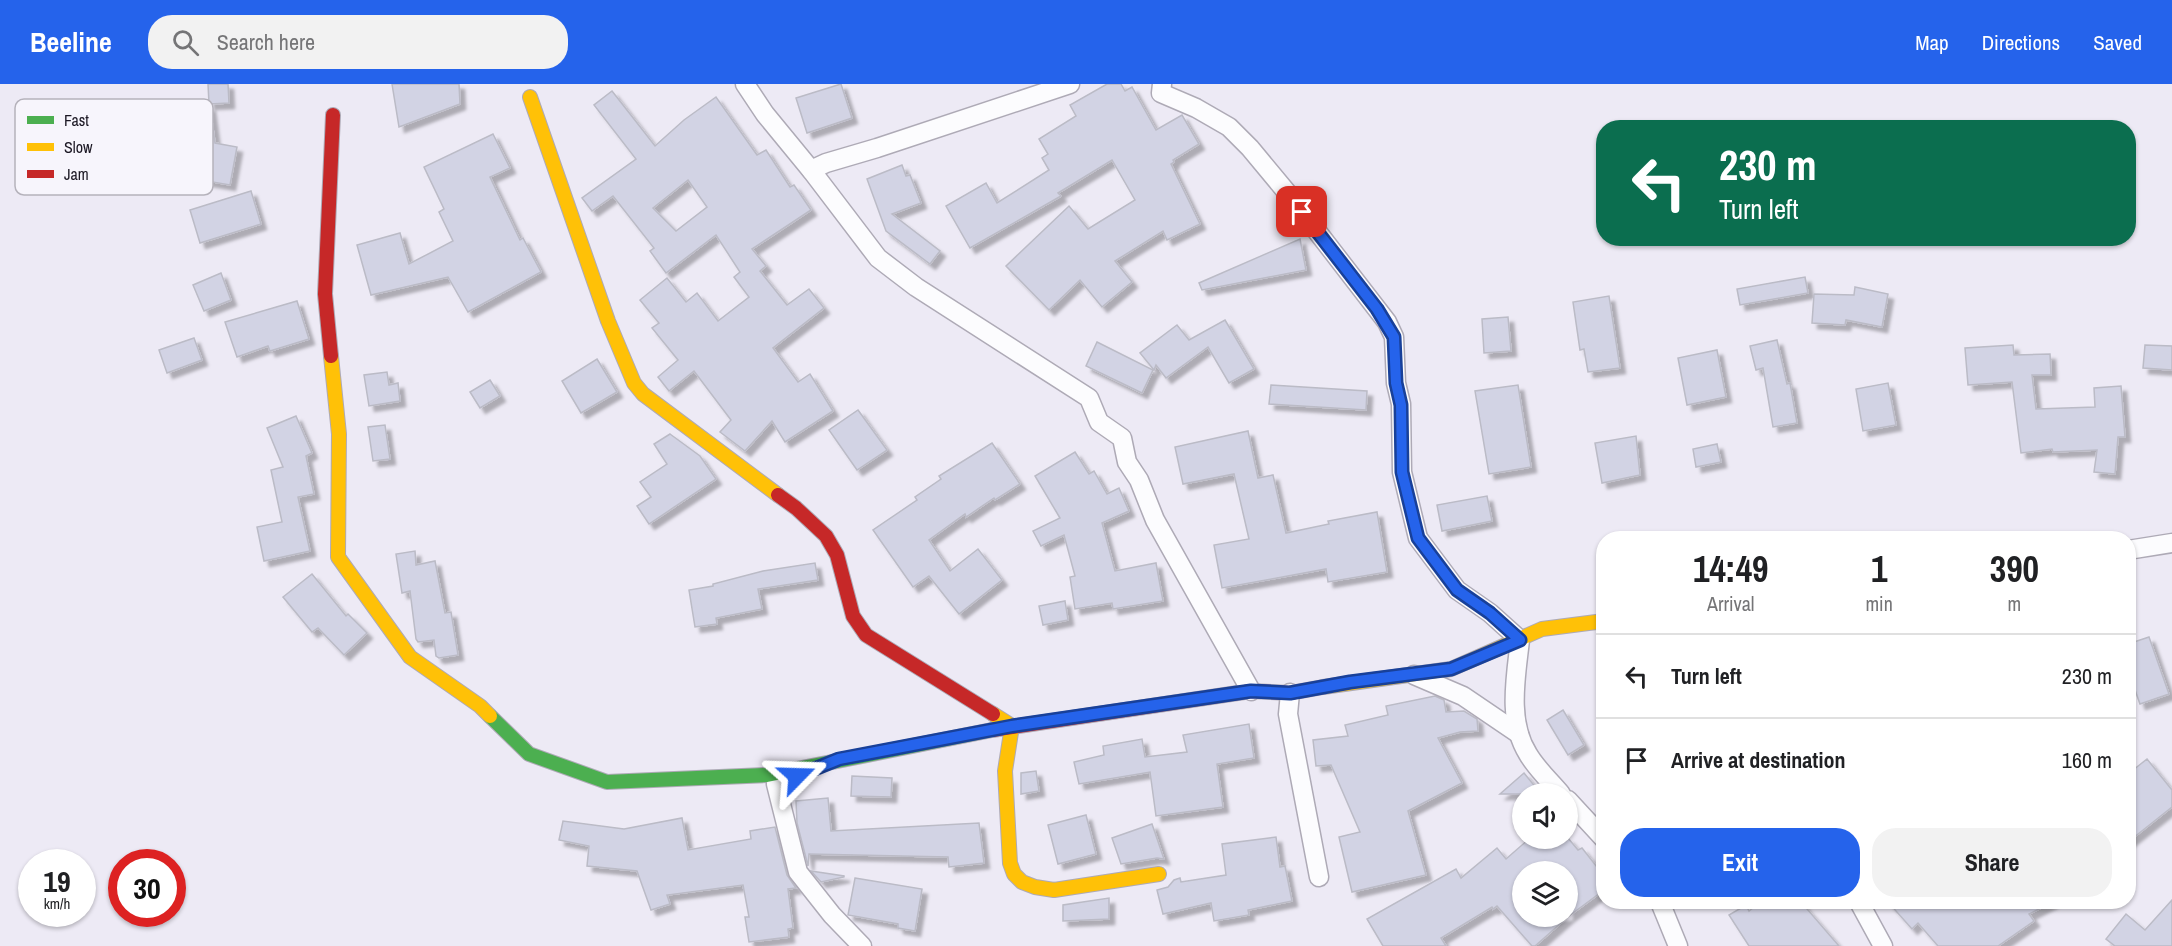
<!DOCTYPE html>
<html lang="en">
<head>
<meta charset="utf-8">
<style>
  body { margin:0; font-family:"Archivo Narrow",sans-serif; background:#f2f2f2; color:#202124; height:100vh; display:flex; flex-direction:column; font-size:22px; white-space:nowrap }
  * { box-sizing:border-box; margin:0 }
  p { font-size:20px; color:#757577 }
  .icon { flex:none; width:33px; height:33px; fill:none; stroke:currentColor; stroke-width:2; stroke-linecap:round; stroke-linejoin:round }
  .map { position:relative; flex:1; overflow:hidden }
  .details { position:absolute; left:1596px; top:447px; width:540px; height:378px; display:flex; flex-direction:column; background:#fff; border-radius:24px; box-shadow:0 2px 4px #0004 }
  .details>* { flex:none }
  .banner { position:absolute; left:1596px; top:36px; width:540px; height:126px; border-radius:24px; box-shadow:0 2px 4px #0004; background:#0b6e4f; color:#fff; overflow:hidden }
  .fabs { position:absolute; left:1512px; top:699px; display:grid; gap:12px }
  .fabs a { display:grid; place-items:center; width:66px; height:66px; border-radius:50%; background:#fff; box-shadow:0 2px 4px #0004; font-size:30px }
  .speed { position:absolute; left:18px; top:765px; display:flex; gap:12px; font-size:30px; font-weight:700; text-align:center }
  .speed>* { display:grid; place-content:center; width:78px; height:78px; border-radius:50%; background:#fff; box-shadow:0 2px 4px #0004; line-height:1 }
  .speed small { font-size:15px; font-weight:400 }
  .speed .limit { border:9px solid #d22; background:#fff; color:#111 }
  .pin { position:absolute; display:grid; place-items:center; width:51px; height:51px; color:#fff; margin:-26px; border-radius:12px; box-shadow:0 3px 9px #0006 }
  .me { position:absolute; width:66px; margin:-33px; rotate:68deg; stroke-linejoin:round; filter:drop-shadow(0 0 4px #0008) }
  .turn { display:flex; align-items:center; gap:21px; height:126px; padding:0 24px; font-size:27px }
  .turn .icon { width:78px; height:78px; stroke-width:2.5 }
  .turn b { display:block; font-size:42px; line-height:51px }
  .eta { display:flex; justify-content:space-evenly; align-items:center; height:102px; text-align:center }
  .eta b { font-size:36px; font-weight:800; line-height:42px }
  .primary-button { display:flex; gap:12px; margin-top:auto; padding:12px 24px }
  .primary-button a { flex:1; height:69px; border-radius:24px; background:#2563eb; color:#fff; font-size:24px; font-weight:800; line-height:69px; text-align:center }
  .primary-button a+a { background:#f2f2f2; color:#202124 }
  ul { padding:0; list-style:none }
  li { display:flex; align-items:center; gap:18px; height:84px; padding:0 24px; border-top:2px solid #e0e0e0 }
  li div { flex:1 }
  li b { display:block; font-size:22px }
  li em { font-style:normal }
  header { display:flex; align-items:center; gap:36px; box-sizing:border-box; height:84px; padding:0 30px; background:#2563eb; color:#fff }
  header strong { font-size:28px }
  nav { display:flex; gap:33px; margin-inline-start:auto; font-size:21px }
  .search { width:420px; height:54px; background:#f2f2f2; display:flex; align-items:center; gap:15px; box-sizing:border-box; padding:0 21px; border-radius:24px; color:#757577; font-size:22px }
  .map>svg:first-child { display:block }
</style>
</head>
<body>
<header>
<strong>Beeline</strong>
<div class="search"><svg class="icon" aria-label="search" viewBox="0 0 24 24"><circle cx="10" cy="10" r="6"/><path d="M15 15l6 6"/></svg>Search here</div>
<nav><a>Map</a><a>Directions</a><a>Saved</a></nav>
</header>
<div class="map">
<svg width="2172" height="862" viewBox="0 0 2172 862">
  <defs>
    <filter id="shadow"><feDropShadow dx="5.5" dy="5.5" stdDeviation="1.5" flood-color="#0004"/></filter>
  </defs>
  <rect width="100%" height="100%" fill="#edeaf5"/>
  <!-- building -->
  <g fill="#d2d3e4" stroke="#bbbbc6" stroke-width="1.5" fill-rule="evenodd" filter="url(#shadow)">
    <path d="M 208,0 L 228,0 L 229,19 L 209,20 Z"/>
    <path d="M 392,0 L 459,0 L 460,20 L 399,43 Z"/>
    <path d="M 841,0 L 852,34 L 807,49 L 796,14 Z"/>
    <path d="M 1107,0 L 1121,0 L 1125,7 L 1132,3 L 1156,46 L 1182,31 L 1199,60 L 1173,76 L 1174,78 L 1171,80 L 1200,140 L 1167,156 L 1163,147 L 1115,177 L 1132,198 L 1102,223 L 1080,196 L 1049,226 L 1006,182 L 1069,122 L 1088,145 L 1135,116 L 1112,76 L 1058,109 L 1061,112 L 970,164 L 946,122 L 986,99 L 997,119 L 1049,86 L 1042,74 L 1048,70 L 1039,55 L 1076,32 L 1070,21 Z"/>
    <path d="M 612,7 L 655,62 L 684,36 L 716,13 L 757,71 L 766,66 L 790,103 L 794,101 L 811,126 L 752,165 L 766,182 L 760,187 L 787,221 L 809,205 L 824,224 L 773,264 L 798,298 L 810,290 L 833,327 L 785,358 L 772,337 L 745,367 L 720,348 L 731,336 L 694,287 L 669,307 L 658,293 L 678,276 L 652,244 L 659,239 L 640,216 L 667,194 L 686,218 L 697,209 L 718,237 L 749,213 L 734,193 L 740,188 L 716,151 L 666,189 L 650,167 L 654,164 L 613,112 L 592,127 L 582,114 L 636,75 L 594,21 ZM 688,96 L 707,123 L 676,147 L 653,124 Z"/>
    <path d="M 210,22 L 215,59 L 237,63 L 230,101 L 183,93 L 191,48 L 188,25 Z"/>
    <path d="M 493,50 L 510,84 L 490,93 L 520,156 L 523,154 L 541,188 L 468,228 L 448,193 L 371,211 L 357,161 L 400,149 L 409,180 L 453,157 L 439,128 L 444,125 L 424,83 Z"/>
    <path d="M 902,81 L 906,92 L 910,91 L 921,119 L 892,130 L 940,167 L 930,180 L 886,147 L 867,95 Z"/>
    <path d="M 251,107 L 261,140 L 200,159 L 190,126 Z"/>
    <path d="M 1300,155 L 1306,186 L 1202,206 L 1199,199 Z"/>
    <path d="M 221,189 L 231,216 L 204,227 L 193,201 Z"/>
    <path d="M 1805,193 L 1808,209 L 1740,221 L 1737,205 Z"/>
    <path d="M 1855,203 L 1888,210 L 1882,243 L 1846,236 L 1845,241 L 1812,239 L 1814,210 L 1854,211 Z"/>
    <path d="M 1609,212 L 1620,284 L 1588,288 L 1584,265 L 1580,266 L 1573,218 Z"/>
    <path d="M 297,217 L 309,255 L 270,267 L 268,262 L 237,273 L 225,238 Z"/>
    <path d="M 1508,233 L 1511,267 L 1484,269 L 1482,235 Z"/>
    <path d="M 1225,236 L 1254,285 L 1229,299 L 1208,263 L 1166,294 L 1156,281 L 1154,286 L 1140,269 L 1177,241 L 1189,256 Z"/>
    <path d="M 194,254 L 202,276 L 167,289 L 159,266 Z"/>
    <path d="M 1777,256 L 1787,300 L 1790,299 L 1797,339 L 1773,343 L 1763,284 L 1756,286 L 1750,262 Z"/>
    <path d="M 1097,258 L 1153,286 L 1142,309 L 1086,282 Z"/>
    <path d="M 2013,261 L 2014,271 L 2050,270 L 2051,291 L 2032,291 L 2036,325 L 2095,323 L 2094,304 L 2121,302 L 2125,353 L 2118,353 L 2115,390 L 2094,388 L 2097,366 L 2053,368 L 2052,365 L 2021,369 L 2012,298 L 1968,301 L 1965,264 Z"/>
    <path d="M 2145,261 L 2172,262 L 2172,286 L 2143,284 Z"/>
    <path d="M 1717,266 L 1726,313 L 1687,321 L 1678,274 Z"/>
    <path d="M 597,275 L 617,308 L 581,329 L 562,297 Z"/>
    <path d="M 387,288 L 389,301 L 398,299 L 400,317 L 369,322 L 364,291 Z"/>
    <path d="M 490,296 L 500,312 L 480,324 L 470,308 Z"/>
    <path d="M 1888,299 L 1896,341 L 1863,347 L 1856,305 Z"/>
    <path d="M 1271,301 L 1367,307 L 1366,326 L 1269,320 Z"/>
    <path d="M 1518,301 L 1531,383 L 1489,390 L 1475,307 Z"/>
    <path d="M 858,326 L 887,366 L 857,386 L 829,346 Z"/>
    <path d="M 296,332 L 312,369 L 306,372 L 314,410 L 298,413 L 310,467 L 264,477 L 257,443 L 282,438 L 271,386 L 283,383 L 267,344 Z"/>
    <path d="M 385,341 L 390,375 L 373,377 L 368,343 Z"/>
    <path d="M 1248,347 L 1258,394 L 1273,391 L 1286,449 L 1329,440 L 1328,437 L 1377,428 L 1387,488 L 1328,498 L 1326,485 L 1222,504 L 1214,461 L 1249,455 L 1234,390 L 1183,400 L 1175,363 Z"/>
    <path d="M 670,350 L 700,372 L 716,395 L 649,440 L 637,422 L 651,413 L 640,398 L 667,380 L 654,360 Z"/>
    <path d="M 1636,352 L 1640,391 L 1602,399 L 1595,359 Z"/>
    <path d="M 992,359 L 1020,400 L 995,416 L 994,414 L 966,433 L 965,430 L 929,456 L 950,487 L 978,465 L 1002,496 L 959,530 L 929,492 L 913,503 L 873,446 L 917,416 L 915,413 L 941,395 L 939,392 Z"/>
    <path d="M 1717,360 L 1721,378 L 1696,383 L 1693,365 Z"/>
    <path d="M 1075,368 L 1089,390 L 1094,387 L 1107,410 L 1119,404 L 1129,427 L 1102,439 L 1115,487 L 1156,479 L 1163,517 L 1113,525 L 1112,519 L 1075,525 L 1070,493 L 1075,492 L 1064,451 L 1041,462 L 1033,447 L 1060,434 L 1035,392 Z"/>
    <path d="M 1487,412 L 1492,437 L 1442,447 L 1437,421 Z"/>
    <path d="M 415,467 L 416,481 L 435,477 L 445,529 L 451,528 L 458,571 L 439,574 L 436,572 L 434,556 L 418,558 L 416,555 L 410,507 L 402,509 L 396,470 Z"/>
    <path d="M 815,479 L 818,496 L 758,505 L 762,525 L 716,534 L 717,540 L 695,543 L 689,506 L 713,502 L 713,500 L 763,487 Z"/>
    <path d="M 312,490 L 346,532 L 348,530 L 367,549 L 344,571 L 318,544 L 312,548 L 283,513 Z"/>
    <path d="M 1065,517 L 1068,536 L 1043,541 L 1039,522 Z"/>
    <path d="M 2149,553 L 2169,610 L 2140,620 L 2128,586 L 2128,560 Z"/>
    <path d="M 1435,612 L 1444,616 L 1446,628 L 1464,627 L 1477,635 L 1478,647 L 1460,648 L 1438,654 L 1462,699 L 1408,727 L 1426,791 L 1352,808 L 1339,753 L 1360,748 L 1331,681 L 1316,682 L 1313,656 L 1348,652 L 1345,641 L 1388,631 L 1386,622 Z"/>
    <path d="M 1563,626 L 1584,661 L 1568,671 L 1547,636 Z"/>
    <path d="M 1249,640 L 1254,674 L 1217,680 L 1223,723 L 1156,732 L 1150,688 L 1079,700 L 1074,678 L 1104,671 L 1103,662 L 1142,655 L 1145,673 L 1187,668 L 1183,651 Z"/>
    <path d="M 2147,675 L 2172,706 L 2172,723 L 2128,758 L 2128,690 Z"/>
    <path d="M 1036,687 L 1039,707 L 1021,710 L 1021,689 Z"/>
    <path d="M 1524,689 L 1541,710 L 1500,710 Z"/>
    <path d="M 852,692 L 892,694 L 891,713 L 851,712 Z"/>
    <path d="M 828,714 L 831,747 L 979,739 L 984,779 L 949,783 L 948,773 L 809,770 L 808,782 L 797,739 L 796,717 Z"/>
    <path d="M 1086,731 L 1096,770 L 1058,780 L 1048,741 Z"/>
    <path d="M 682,734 L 688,766 L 751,755 L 750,747 L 775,743 L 787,791 L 796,804 L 788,805 L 793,844 L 788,845 L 789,853 L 749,858 L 745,833 L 749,833 L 743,801 L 667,811 L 670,820 L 651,826 L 637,787 L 587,782 L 589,762 L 559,756 L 563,737 L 624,745 Z"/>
    <path d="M 1152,740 L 1164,775 L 1157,774 L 1121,780 L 1112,754 Z"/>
    <path d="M 1276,753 L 1280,783 L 1285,782 L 1292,817 L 1248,826 L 1249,831 L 1214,837 L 1211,819 L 1163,830 L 1157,806 L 1168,803 L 1174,796 L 1180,794 L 1181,798 L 1226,791 L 1222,760 Z"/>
    <path d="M 1530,754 L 1568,754 L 1578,766 L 1582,764 L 1604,792 L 1604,806 L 1569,832 L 1535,862 L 1532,862 L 1497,822 L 1493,825 L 1492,823 L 1441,854 L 1446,862 L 1383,862 L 1367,835 L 1456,785 L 1461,794 L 1497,764 L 1506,775 ZM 1522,788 L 1568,788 L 1568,832 L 1522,832 Z"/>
    <path d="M 811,787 L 844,792 L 844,793 L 821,798 Z"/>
    <path d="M 855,794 L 922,805 L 915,847 L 898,844 L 898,840 L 848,831 Z"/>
    <path d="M 1109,814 L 1109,835 L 1063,837 L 1063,821 Z"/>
    <path d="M 2172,816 L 2172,862 L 2115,862 L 2106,855 L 2126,830 L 2145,846 Z"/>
    <path d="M 1760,818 L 1801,818 L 1839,862 L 1749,862 L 1729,831 L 1746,821 L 1749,827 Z"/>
    <path d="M 1888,818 L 2053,818 L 2029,830 L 2034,837 L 1998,862 L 1938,862 L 1918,839 L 1912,845 Z"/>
  </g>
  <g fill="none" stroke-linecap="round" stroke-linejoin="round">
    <defs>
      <g id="street">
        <path d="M 745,0 L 765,30 L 811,86 L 878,174 L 916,203 L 1089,314 L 1099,338 L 1122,354 L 1127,378 L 1139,396 L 1155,436 L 1251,607"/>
        <path d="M 1162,0 L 1161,9 L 1196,24 L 1229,43 L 1250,64 L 1289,111 L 1387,238 L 1394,253 L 1396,299 L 1401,320 L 1402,388 L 1418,454 L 1457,506 L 1490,529 L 1520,556 C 1516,592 1507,637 1528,670 C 1536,684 1550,697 1561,710"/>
        <path d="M 811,86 L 826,79 L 877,64 L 1070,0"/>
        <path d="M 2128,466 L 2172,459"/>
        <path d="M 1414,591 L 1463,612 L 1519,650"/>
        <path d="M 1290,609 L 1288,630 L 1319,793"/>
        <path d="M 794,693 L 776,700 L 798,788 L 832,831 L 862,862"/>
        <path d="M 1568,716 L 1604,755"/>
        <path d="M 1660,818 L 1678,862"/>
        <path d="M 1859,818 L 1883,862"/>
      </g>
      <path id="fast" d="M 490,632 L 529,670 L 607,698 L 767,691 L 992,646"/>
      <g id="slow">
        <path d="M 530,13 L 608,237 L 634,299 L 643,310 L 778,411"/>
        <path d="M 331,272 L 339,350 L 338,473 L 410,573 L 480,622 L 490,632"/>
        <path d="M 1323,603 L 1451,585 L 1542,545 L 1604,537"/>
        <path d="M 993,630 L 1012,642 L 1005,687 L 1010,779 L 1014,790 L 1022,798 L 1035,803 L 1054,806 L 1159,790"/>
      </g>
      <g id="jam">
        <path d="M 331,272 L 325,210 L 333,31"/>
        <path d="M 778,411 L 796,424 L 826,452 L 837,471 L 853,532 L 866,551 L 993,630"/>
        <path d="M 992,646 L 1251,607 L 1290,609 L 1323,603"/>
      </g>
    </defs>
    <!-- street casing -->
    <use href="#street" stroke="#aeaab6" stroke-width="21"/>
    <!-- fast casing -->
    <use href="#fast" stroke="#aeaab6" stroke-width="16"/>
    <!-- slow casing -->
    <use href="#slow" stroke="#aeaab6" stroke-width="16"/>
    <!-- jam casing -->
    <use href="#jam" stroke="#aeaab6" stroke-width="16"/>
    <!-- street -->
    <use href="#street" stroke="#fcfcfe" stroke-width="18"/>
    <!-- fast -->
    <use href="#fast" stroke="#4caf50" stroke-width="14"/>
    <!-- slow -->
    <use href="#slow" stroke="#ffc107" stroke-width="14"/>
    <!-- jam -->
    <use href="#jam" stroke="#c62828" stroke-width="14"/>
  </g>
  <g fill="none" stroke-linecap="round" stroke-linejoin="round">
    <defs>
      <path id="route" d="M 797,692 L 839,675 L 1012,642 L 1251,607 L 1290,609 L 1350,598 L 1451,585 L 1520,556 L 1490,529 L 1457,506 L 1418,454 L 1402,388 L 1401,321 L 1396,299 L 1394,253 L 1377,225 L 1302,128"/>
    </defs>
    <!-- route casing -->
    <use href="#route" stroke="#184099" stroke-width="15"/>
    <!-- route -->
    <use href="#route" stroke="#2563eb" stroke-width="10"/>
  </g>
  <!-- legend -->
  <rect x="15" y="15" width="198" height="96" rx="9" fill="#f7f5fc" stroke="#b5b2bb" stroke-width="1.5"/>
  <rect x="27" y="32" width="27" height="8" fill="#4caf50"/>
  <rect x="27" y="59" width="27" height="8" fill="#ffc107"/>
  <rect x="27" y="86" width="27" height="8" fill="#c62828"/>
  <g font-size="16" fill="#1b1723">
    <text x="64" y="42">Fast</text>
    <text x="64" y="69">Slow</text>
    <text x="64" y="96">Jam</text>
  </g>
</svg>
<div class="fabs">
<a><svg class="icon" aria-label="sound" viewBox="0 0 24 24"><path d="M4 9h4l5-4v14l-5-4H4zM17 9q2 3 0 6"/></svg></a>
<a><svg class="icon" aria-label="layers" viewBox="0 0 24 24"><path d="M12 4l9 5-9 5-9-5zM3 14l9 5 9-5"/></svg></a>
</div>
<div class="speed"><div>19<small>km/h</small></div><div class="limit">30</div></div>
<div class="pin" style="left:1302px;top:128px;background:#d93025"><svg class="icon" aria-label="arrive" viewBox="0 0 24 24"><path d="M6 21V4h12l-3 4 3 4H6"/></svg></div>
<svg class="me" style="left:797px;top:692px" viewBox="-20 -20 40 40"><path d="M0-17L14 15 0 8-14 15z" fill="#2563eb" stroke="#fff" stroke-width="4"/></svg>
<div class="banner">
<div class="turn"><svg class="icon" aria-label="left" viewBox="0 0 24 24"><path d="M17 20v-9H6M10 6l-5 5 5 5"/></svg><div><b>230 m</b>Turn left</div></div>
</div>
<section class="details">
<div class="eta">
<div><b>14:49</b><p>Arrival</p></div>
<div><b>1</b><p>min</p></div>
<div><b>390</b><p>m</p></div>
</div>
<ul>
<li><svg class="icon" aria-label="left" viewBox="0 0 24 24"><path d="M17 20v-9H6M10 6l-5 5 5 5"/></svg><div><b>Turn left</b></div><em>230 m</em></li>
<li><svg class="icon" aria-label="arrive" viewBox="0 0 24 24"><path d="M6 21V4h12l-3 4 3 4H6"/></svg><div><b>Arrive at destination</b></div><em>160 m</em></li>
</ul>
<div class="primary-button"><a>Exit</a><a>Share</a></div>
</section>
</div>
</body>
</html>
